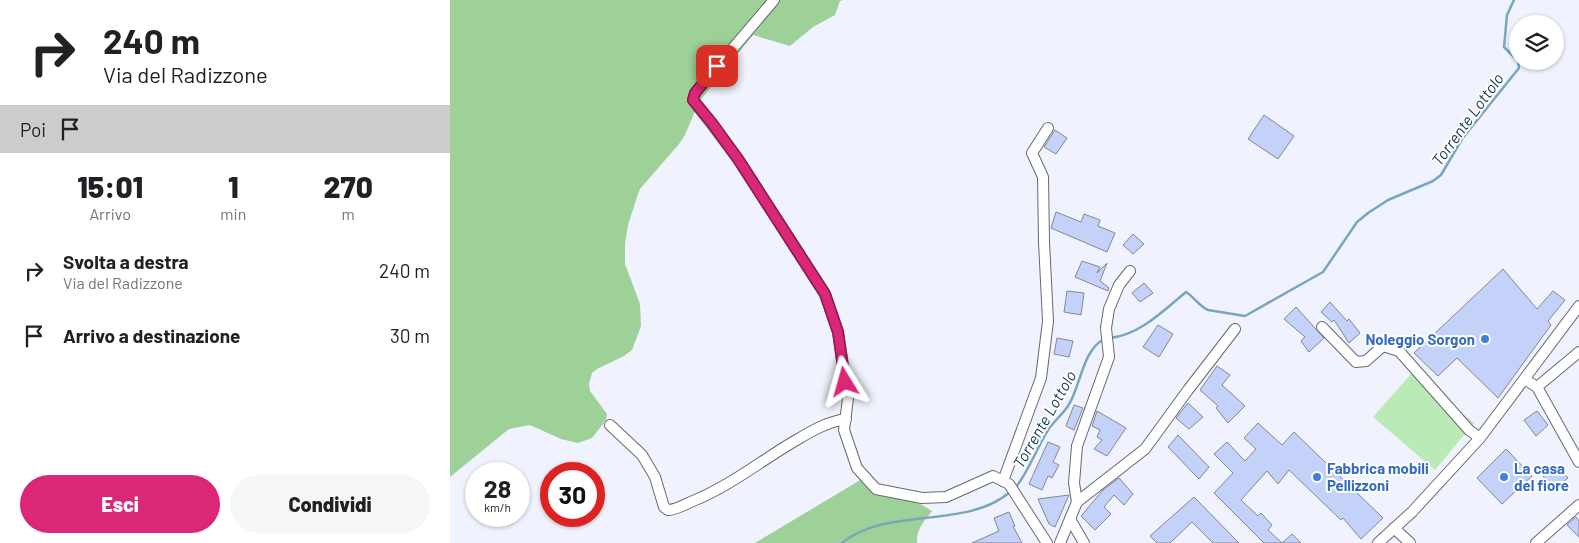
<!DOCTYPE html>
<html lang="it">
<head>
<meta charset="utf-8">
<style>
  body { margin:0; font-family:Barlow,sans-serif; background:#f6f6f6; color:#202124; height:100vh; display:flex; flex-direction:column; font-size:19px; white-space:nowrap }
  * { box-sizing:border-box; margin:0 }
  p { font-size:16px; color:#757577 }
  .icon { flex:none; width:28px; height:28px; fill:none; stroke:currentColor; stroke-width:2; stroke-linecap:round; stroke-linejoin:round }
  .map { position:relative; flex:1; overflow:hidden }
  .details { display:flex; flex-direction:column; background:#fff; width:450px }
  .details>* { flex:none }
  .top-card { background:#fff; color:#202124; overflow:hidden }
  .fabs { position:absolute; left:1059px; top:15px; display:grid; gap:10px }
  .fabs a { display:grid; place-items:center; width:55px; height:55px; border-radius:50%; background:#fff; box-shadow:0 1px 4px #0004; font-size:25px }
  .speed { position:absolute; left:15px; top:462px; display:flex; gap:10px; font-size:25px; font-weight:700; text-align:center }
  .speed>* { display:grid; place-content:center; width:65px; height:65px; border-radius:50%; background:#fff; box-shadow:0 1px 4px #0004; line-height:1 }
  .speed small { font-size:12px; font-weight:400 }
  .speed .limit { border:8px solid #d22; background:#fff; color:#111 }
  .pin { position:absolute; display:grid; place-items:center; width:42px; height:42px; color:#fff; margin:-21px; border-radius:10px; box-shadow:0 2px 8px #0006 }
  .me { position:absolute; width:55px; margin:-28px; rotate:352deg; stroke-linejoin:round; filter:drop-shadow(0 0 4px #0008) }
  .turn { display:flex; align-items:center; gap:18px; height:105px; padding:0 20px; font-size:22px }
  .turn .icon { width:65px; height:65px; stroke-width:2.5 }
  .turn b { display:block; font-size:35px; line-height:42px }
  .then { display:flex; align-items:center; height:48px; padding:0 20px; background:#0003; gap:10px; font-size:19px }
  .eta { display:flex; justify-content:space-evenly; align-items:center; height:85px; text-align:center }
  .eta b { font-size:30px; font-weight:800; line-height:35px }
  .button { display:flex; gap:10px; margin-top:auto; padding:10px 20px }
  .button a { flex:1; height:58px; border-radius:30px; background:#db2777; color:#fff; font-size:20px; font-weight:800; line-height:58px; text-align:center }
  .button a+a { background:#f6f6f6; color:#202124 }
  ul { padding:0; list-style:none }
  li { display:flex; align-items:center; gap:15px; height:65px; padding:0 20px }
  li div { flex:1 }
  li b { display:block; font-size:19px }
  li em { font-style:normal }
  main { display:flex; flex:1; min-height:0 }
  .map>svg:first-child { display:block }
</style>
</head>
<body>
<main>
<section class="details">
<div class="top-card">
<div class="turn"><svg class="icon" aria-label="right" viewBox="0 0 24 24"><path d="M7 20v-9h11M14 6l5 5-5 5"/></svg><div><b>240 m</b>Via del Radizzone</div></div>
<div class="then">Poi<svg class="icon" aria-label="arrive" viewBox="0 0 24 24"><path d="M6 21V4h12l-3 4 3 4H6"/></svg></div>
</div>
<div class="eta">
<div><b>15:01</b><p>Arrivo</p></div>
<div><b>1</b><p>min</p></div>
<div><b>270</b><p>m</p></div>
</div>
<ul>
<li><svg class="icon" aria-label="right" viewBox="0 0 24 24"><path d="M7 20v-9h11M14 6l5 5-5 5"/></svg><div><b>Svolta a destra</b><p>Via del Radizzone</p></div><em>240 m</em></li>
<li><svg class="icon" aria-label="arrive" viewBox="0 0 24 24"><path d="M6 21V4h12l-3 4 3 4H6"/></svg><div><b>Arrivo a destinazione</b></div><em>30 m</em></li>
</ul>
<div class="button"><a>Esci</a><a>Condividi</a></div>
</section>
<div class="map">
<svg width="1129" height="543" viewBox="0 0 1129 543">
  <rect width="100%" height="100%" fill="#f0f3fd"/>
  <!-- green -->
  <path fill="#baeab6" d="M 962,373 L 1024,423 L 985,470 L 923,417 Z"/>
  <!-- forest -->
  <g fill="#9dd198">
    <path d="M 0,0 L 393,0 L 390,1 L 385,15 L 363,27 L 340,46 L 303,35 L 249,102 L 235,135 L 229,144 L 190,189 L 188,194 L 178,225 L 175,244 L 175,264 L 190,304 L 191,326 L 182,350 L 174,356 L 147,369 L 142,373 L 139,384 L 140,391 L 157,414 L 156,420 L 142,438 L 128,443 L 111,439 L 80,425 L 59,429 L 0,477 Z"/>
    <path d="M 412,479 L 454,494 L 482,511 C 474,521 466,530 467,543 L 305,543 Z"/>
  </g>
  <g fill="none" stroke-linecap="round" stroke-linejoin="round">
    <!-- stream -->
    <g stroke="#79a6bd" stroke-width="2.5">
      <path d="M 1064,0 L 1057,15 L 1054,47 L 1068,61"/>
      <path d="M 660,338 C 690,335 714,310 736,292 C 744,297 750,307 758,310 L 795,316 L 873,272 L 907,222 L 918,213 L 938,200 L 983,181 L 991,175 L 1012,139 L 1069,68 L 1068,61"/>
      <path d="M 566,487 C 580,469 586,449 598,430 C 604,421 612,415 618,406 C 631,386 632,351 654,339"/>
      <path d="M 392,543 C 436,506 516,530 560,492"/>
    </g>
  </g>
  <!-- building -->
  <g fill="#c4d2fa" stroke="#838792">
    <path d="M 814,115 L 844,136 L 828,159 L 798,139 Z"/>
    <path d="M 605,130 L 617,138 L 606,154 L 594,147 Z"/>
    <path d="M 606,212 L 631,222 L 634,214 L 650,220 L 648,226 L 665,233 L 657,252 L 601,228 Z"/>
    <path d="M 683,234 L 694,244 L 683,254 L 673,245 Z"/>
    <path d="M 632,261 L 650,267 L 647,273 L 657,263 L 650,281 L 659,288 L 658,291 L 625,277 Z"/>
    <path d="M 1053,269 L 1087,309 L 1103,291 L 1115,300 L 1098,321 L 1101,325 L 1048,398 L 1007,358 L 988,376 L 964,353 Z"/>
    <path d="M 694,283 L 703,293 L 690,302 L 682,293 Z"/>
    <path d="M 617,291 L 634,293 L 631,315 L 614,312 Z"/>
    <path d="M 880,302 L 897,321 L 899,319 L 910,333 L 899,343 L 884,320 L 882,322 L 871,312 Z"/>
    <path d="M 846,307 L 874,338 L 859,352 L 851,341 L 855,337 L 834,319 Z"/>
    <path d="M 708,325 L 723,334 L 709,357 L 693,347 Z"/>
    <path d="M 607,338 L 623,341 L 619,357 L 604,354 Z"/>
    <path d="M 767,366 L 780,375 L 772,385 L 795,406 L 778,423 L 766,408 L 768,406 L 750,390 Z"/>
    <path d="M 738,403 L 753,417 L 739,429 L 726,418 Z"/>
    <path d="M 624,405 L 633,408 L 624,430 L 616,426 Z"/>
    <path d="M 647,411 L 676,428 L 657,456 L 644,449 L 652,440 L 647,437 L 650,430 L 642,426 Z"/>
    <path d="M 1087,411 L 1098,425 L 1086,436 L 1074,420 Z"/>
    <path d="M 808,423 L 832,445 L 844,432 L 933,518 L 911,539 L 893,518 L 891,520 L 839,470 L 828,484 L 817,471 L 791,500 L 808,516 L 811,513 L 822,525 L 818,530 L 832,543 L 842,534 L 851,543 L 814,543 L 764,493 L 783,473 L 764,454 L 777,442 L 795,461 L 806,449 L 794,438 Z"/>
    <path d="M 728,435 L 759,467 L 749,479 L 718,447 Z"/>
    <path d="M 598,442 L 610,447 L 603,462 L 609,465 L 602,478 L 598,476 L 592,490 L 579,484 Z"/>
    <path d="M 1056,449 L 1082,476 L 1052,504 L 1027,478 Z"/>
    <path d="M 1107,465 L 1118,478 L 1104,490 L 1093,476 Z"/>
    <path d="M 669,478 L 683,494 L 674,505 L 664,495 L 654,507 L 661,514 L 645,530 L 631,516 L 653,490 Z"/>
    <path d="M 619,495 L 605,527 L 599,524 L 588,499 Z"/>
    <path d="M 744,497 L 789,543 L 763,543 L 742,522 L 720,543 L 707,543 L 700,536 Z"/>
    <path d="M 559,512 L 565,526 L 563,526 L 572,543 L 522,543 L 549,531 L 544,518 Z"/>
    <path d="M 1126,517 L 1129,521 L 1129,537 L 1117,525 Z"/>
  </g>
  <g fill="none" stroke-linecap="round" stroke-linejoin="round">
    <defs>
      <g id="minor">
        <path d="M 324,0 L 245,93 L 243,100 L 261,123 L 288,159 L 375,294 L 388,332 L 398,398 L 394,430 L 407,468 L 426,489 L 472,498 L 496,497 L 543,476 L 559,484 L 597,543"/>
        <path d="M 872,327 L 906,362 L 916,361 L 933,346 L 949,351 L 1019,430 L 1030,438"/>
        <path d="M 1076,380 L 1087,387 L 1129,462"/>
        <path d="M 1087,387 L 1129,352"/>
        <path d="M 160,425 L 192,455 L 205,477 L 214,507 L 218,510 C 227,510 235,504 243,501 C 278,487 311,461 343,442 C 360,432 376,422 396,419"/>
        <path d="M 553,481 L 591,378 L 598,321 L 594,242 L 593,177 L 582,153 L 598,128"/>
        <path d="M 627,502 L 624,483 L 627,446 L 659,357 L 656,328 L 659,309 L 669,285 L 680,271"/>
        <path d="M 620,519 L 634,543"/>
        <path d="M 944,528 L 960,543"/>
        <path d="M 610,543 L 627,502 L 695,449 L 738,390 L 785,329"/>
        <path d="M 928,543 L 962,512 L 1030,438 L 1129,306"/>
        <path d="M 1086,543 L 1129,505"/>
      </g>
    </defs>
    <!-- minor casing -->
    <use href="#minor" stroke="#666973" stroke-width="12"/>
    <!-- minor -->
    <use href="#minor" stroke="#fff" stroke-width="10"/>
  </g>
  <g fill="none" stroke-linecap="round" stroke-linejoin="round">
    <defs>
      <path id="route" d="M 267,66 L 245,93 L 243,100 L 262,123 L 288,159 L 375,294 L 388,332 L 395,382"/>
    </defs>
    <!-- route casing -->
    <use href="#route" stroke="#8e194d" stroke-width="12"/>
    <!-- route -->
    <use href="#route" stroke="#db2777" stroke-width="9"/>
  </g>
  <!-- markers -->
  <g fill="#3f7fe0" stroke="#fff" stroke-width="2">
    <circle cx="1035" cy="339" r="5"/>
    <circle cx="867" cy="477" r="5"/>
    <circle cx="1054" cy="477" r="5"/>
  </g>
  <g text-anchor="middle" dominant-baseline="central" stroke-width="4" stroke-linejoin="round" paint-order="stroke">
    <!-- shop labels -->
    <g font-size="15" font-weight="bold" fill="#366cbe" stroke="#fff" text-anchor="start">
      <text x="1025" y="339" text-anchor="end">Noleggio Sorgon</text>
      <text x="877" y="468">Fabbrica mobili<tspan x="877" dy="17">Pellizzoni</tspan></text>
      <text x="1064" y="468">La casa<tspan x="1064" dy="17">del fiore</tspan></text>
    </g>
    <!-- water labels -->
    <g font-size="16" font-style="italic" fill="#123747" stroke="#fff">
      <text transform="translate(1017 119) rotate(-54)">Torrente Lottolo</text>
      <text transform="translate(594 419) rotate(-60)">Torrente Lottolo</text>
    </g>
  </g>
</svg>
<div class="fabs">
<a><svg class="icon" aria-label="layers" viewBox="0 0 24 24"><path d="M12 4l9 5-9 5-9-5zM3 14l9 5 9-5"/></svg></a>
</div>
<div class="speed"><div>28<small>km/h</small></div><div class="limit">30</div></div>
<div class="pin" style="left:267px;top:66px;background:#d93025"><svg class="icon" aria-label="arrive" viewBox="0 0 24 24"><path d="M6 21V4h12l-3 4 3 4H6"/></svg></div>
<svg class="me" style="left:395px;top:382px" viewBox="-20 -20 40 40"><path d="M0-17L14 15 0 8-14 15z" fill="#db2777" stroke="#fff" stroke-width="4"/></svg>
</div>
</main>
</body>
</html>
